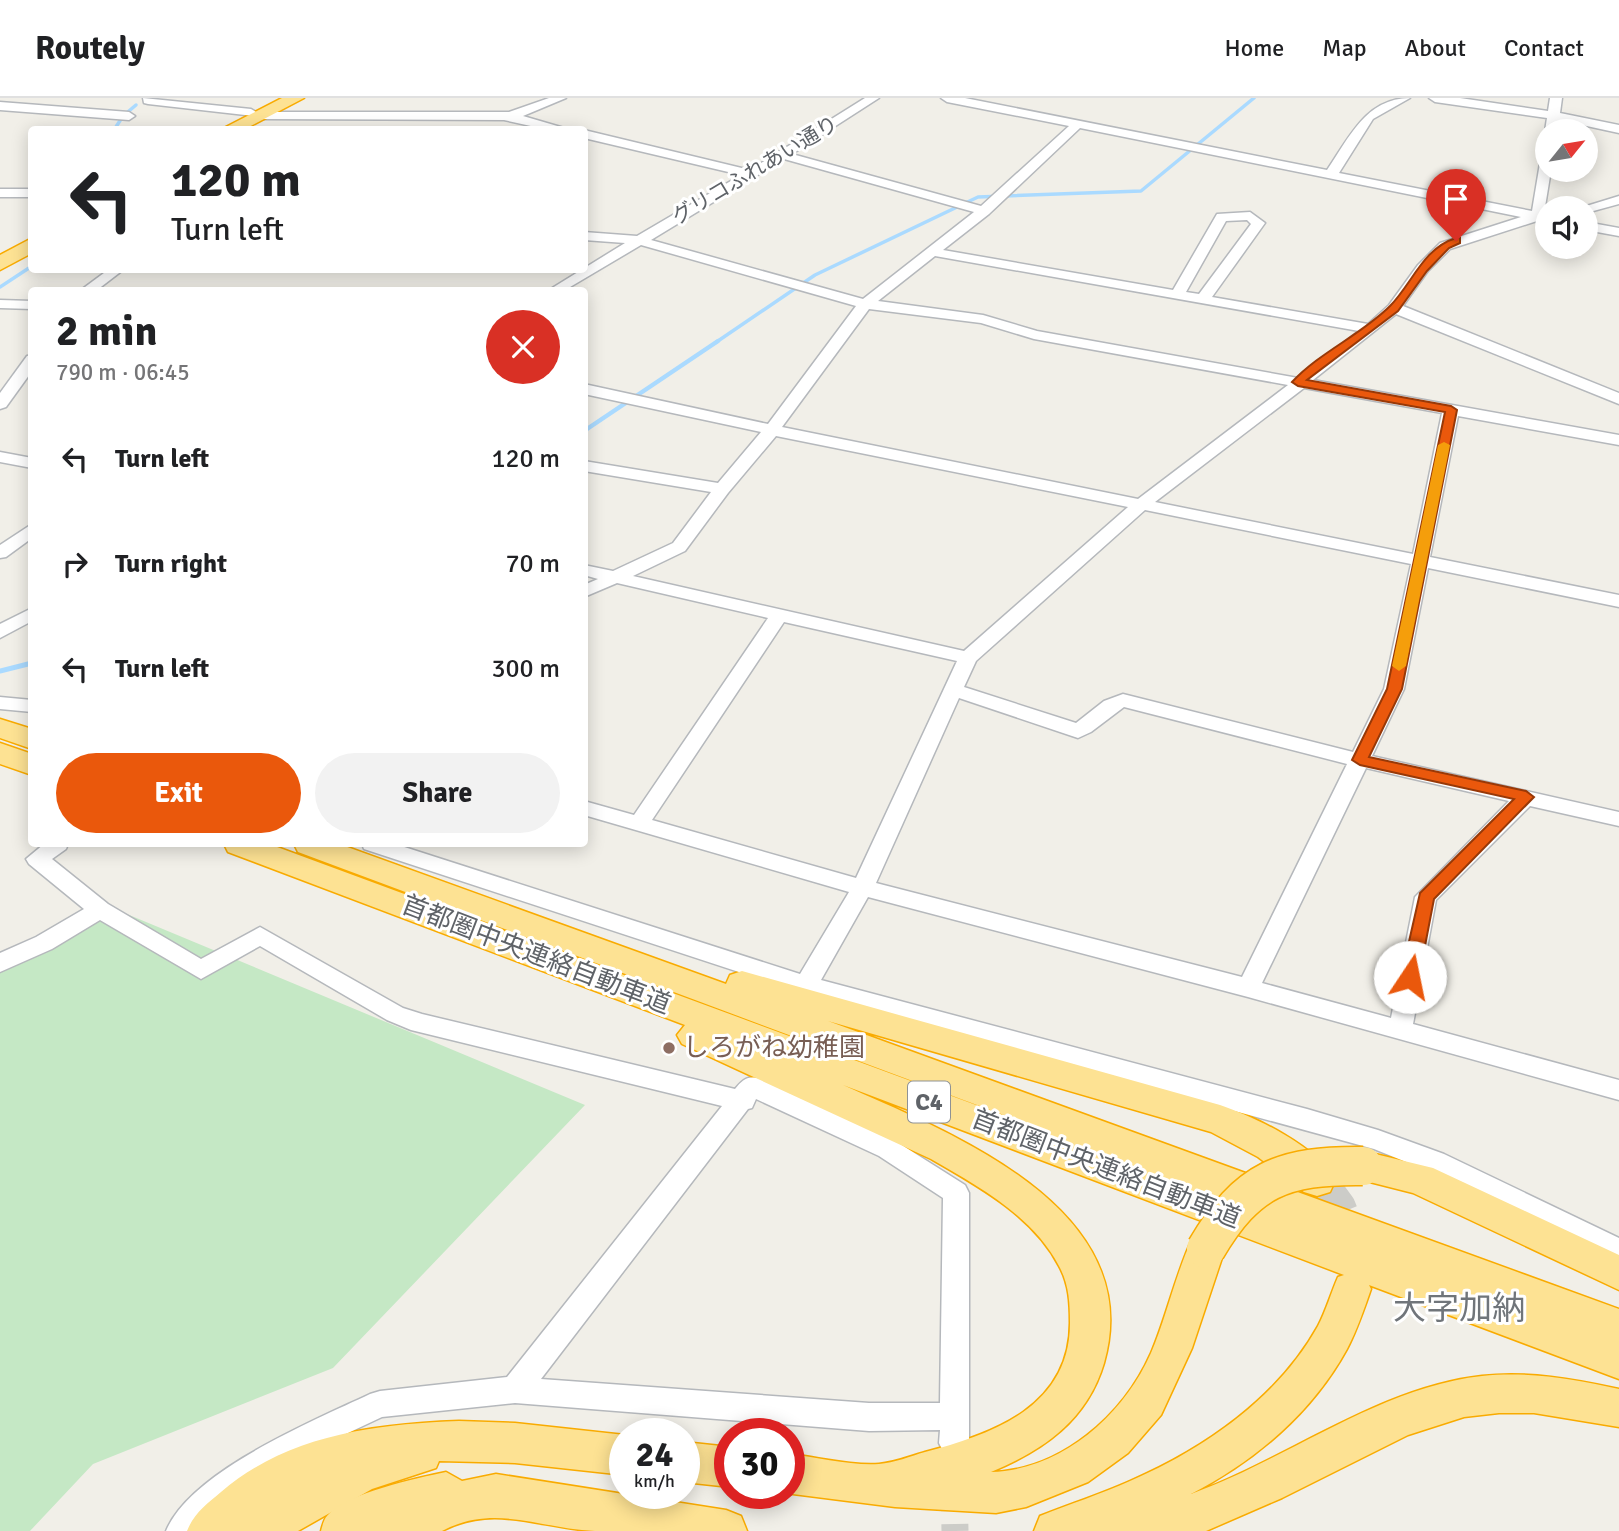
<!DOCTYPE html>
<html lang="en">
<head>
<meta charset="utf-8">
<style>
  body { margin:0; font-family:Signika,"Noto Sans JP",sans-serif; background:#f2f2f2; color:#202124; height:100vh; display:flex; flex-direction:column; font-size:26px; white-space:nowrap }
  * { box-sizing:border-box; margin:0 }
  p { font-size:23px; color:#757577 }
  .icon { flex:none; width:38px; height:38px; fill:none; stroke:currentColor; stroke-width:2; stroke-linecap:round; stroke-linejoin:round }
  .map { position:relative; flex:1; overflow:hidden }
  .details { position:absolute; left:28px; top:189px; width:560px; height:560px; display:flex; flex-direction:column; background:#fff; border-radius:7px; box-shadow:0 4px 18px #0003 }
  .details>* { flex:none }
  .guide { position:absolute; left:28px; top:28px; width:560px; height:147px; border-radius:7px; box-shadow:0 4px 18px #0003; background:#fff; color:#202124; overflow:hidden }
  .needle { width:46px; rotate:60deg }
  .controls { position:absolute; left:1535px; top:21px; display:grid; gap:14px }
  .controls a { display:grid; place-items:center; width:63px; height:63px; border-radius:50%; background:#fff; box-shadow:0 4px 18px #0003; font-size:35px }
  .speed { position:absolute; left:609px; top:1320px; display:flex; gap:14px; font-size:35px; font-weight:700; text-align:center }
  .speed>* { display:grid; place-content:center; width:91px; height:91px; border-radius:50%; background:#fff; box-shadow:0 4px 18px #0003; line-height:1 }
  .speed small { font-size:18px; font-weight:400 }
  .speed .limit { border:10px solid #d22; background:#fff; color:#111 }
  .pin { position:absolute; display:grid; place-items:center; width:60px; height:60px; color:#fff; margin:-72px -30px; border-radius:50% 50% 50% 0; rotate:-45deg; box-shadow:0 0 7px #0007 }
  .pin .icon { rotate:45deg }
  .me { position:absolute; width:77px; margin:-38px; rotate:11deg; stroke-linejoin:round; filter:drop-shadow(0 0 5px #0008) }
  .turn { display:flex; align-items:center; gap:24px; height:147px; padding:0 28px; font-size:32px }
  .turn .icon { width:91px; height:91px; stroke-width:2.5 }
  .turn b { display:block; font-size:49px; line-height:60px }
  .round { display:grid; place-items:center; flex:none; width:74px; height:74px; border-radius:37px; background:#f2f2f2 }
  .summary { display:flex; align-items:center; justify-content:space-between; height:119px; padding:0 28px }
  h1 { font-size:42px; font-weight:700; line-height:52px }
  .action { display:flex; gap:14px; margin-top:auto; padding:14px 28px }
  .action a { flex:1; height:80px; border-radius:42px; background:#ea580c; color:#fff; font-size:28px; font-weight:700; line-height:80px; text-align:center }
  .action a+a { background:#f2f2f2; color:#202124 }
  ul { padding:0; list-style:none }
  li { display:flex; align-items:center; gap:21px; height:105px; padding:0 28px }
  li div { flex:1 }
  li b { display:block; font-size:26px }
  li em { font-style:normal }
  header { display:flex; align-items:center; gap:42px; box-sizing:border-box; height:98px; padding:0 35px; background:#fff; border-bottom:2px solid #e0e0e0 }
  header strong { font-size:33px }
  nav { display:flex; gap:38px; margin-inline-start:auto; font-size:24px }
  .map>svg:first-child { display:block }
</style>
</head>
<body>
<header>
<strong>Routely</strong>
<nav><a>Home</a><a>Map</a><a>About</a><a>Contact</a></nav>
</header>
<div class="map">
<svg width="1619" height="1433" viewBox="0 0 1619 1433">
  <rect width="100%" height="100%" fill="#f1efe8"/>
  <!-- green -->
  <path fill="#c5e8c5" d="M 122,814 L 585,1007 L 333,1270 L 93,1366 L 30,1433 L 0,1433 L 0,858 Z"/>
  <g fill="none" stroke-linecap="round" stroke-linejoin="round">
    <!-- stream-far2 -->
    <g stroke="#aadaff" stroke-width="3.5">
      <path d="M 114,32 L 123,18 L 136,7"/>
      <path d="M 0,189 L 32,168"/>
      <path d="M 715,245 L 815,177 L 978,99 L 1141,93 L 1254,0"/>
    </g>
    <!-- stream-far1 -->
    <path stroke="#aadaff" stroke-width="4.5" d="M 584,333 L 718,243"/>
    <!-- stream -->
    <path stroke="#aadaff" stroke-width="5" d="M 0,573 L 32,565"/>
    <!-- minor-tunnel -->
    <path stroke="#ccccc8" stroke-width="27" stroke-dasharray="27 13" stroke-linecap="butt" d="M 954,1386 L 955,1433"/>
    <!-- highway-tunnel -->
    <path stroke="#ccccc8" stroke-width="38" stroke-dasharray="38 19" stroke-linecap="butt" d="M 1318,1084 L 1337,1110 L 1351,1145"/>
    <defs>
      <g id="minor">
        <path d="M 143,0 L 251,11 L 256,14 L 509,14 L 549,0 L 566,0 L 523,18 L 571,32 L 549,32 L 504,22 L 260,21 L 254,18 L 148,6 L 144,5 Z"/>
        <path d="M 865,0 L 879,0 L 792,56 L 981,108 L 1069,28 L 947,4 L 941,0 L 965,0 L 1327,72 C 1349,40 1366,0 1410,0 L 1373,21 L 1339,75 L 1532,113 L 1541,59 L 1547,55 L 1547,72 L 1551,72 L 1543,121 L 1450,151 L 1428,173 L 1403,208 L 1619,295 L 1619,306 L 1396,216 L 1313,282 L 1619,337 L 1619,347 L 1458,318 L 1430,459 L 1619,497 L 1619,509 L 1428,470 L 1404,591 L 1372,658 L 1619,714 L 1619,728 L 1530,708 L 1436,802 L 1413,926 L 1619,982 L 1619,1002 L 1248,899 L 868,799 L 821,882 L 1307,1011 L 1378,1032 L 1444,1056 L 1619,1140 L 1619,1165 L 1426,1072 L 1374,1051 L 806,896 L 364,751 L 362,746 L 395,746 L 800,876 L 849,794 L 584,717 L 584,703 L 634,717 L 768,520 L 617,485 L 584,499 L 584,487 L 598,481 L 584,477 L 584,467 L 613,473 L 673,445 L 711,394 L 584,373 L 584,363 L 718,385 L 761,334 L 584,296 L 584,286 L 768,326 L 856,208 L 641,147 L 565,192 L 549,192 L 625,145 L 584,142 L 584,134 L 637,138 L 741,77 L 584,40 L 584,32 L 750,72 ZM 1080,30 L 1521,119 L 1440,145 L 1418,167 L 1389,207 L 1368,226 L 1212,199 L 1265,125 L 1250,114 L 1217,116 L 1173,192 L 943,152 L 989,116 ZM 784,61 L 974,114 L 863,201 L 651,142 ZM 1247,122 L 1251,126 L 1199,196 L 1186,194 L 1226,123 ZM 935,158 L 1359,233 L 1298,280 L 1037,233 L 983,217 L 878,203 ZM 869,211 L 981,225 L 1034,241 L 1288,287 L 1138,401 L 782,329 ZM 1304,290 L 1442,315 L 1413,456 L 1155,404 ZM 776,338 L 1128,409 L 964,553 L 633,478 L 685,453 L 728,395 ZM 1145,412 L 1411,466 L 1384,591 L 1353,654 L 1123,596 L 1104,603 L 1076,625 L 964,589 L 976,563 ZM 784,524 L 957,563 L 856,780 L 652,722 ZM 959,600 L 1078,640 L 1091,634 L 1124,609 L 1347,666 L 1242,879 L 876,785 ZM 1366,670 L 1509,703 L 1415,799 L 1391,920 L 1262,885 Z"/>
        <path d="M 1429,0 L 1460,0 L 1548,13 L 1550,0 L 1562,0 L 1560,15 L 1619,27 L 1619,35 L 1559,22 L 1557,33 L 1547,33 L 1547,36 L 1545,33 L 1547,20 L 1435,4 Z"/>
        <path d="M 0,4 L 129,14 L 135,18 L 129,22 L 0,12 Z"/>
        <rect x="0" y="91" width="32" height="8"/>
        <path d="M 1619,98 L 1619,106 L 1586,115 L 1586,110 L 1580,110 Z"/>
        <path d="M 1586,124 L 1619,130 L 1619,138 L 1586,132 Z"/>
        <path d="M 108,172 L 123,172 L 97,192 L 81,192 Z"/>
        <path d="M 0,202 L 32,203 L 32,211 L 0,210 Z"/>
        <path d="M 32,257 L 32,273 L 6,309 L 0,311 L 0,295 L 27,258 Z"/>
        <path d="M 0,354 L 32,360 L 32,370 L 0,364 Z"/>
        <path d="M 32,426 L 32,440 L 6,459 L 0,460 L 0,447 Z"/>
        <path d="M 32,510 L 32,523 L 0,540 L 0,526 Z"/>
        <path d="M 0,599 L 32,602 L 32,614 L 0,611 Z"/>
        <path d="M 44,746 L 68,746 L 66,751 L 52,761 L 108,806 L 201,861 L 260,829 L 403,910 L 422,916 L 735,991 C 743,981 748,977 761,981 L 897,1044 L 965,1087 L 969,1095 L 969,1345 L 964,1355 L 954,1359 L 944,1355 L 939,1345 L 940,1332 L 869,1333 L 515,1305 L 382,1319 L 314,1351 L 234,1398 L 202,1433 L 166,1433 C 191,1373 313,1323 370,1296 L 380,1293 L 507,1279 L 722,1008 L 411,932 L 387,922 L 260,848 L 201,881 L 100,822 L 52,851 L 0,874 L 0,855 L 36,839 L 84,811 L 29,766 L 26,761 ZM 756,1001 L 879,1058 L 943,1100 L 940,1305 L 869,1305 L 541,1281 L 748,1011 L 752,1010 Z"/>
      </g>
      <g id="highway">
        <path d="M 282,0 L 304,0 L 243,32 L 220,32 Z"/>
        <path d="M 32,140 L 32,155 L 0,172 L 0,157 Z"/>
        <path d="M 0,621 L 32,631 L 32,651 L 0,640 Z"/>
        <path d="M 0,645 L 32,656 L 32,677 L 0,666 Z"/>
        <path d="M 224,746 L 269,746 L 1044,1032 L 298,754 L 294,746 L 339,746 L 726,886 L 730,877 L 742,873 L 1220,1007 C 1255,1019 1319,1049 1335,1083 L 1330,1094 L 1317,1098 L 1304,1094 L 1258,1059 L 1211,1034 L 828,923 L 1619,1211 L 1619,1281 L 1369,1187 L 1371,1191 C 1364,1211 1357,1232 1347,1251 C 1312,1315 1255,1363 1191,1396 C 1286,1362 1380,1289 1482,1278 C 1528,1273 1574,1281 1619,1291 L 1619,1329 L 1534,1315 L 1499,1315 L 1464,1319 L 1408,1337 L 1282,1400 L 1206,1433 L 1034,1433 L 1040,1418 C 1070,1406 1101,1396 1130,1383 C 1204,1351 1278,1300 1318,1228 C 1326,1213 1331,1195 1338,1179 L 1344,1177 L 843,987 C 951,1035 1148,1111 1104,1265 C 1087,1322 1044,1352 991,1374 C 1061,1372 1123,1318 1151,1255 C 1167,1218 1175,1177 1193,1139 L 1206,1134 L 1219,1139 L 1225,1151 L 1192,1250 L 1161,1317 L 1128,1355 L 1088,1384 L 1026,1409 L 996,1415 L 895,1409 L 785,1395 L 789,1395 L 789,1356 C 817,1359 852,1368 879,1366 C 894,1365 911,1358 925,1354 C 994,1336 1070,1308 1070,1225 C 1070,1205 1069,1186 1059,1168 C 1033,1118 978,1088 931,1061 L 682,946 L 677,937 L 685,927 L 228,754 Z"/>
        <path d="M 1363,1053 L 1433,1070 L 1619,1157 L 1619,1192 L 1413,1095 L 1350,1079 L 1345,1068 L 1350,1057 Z"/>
        <path d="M 459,1323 L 515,1325 L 625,1337 L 625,1377 L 515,1365 L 439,1363 L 436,1370 L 372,1391 L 298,1433 L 187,1433 C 194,1415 207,1406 221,1394 C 287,1337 375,1326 459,1323 Z"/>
        <path d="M 684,1344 L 730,1349 L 730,1389 L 684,1384 Z"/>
        <path d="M 446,1374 L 462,1383 L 496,1376 L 726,1412 L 741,1418 L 747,1433 C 697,1433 646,1433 595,1433 C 541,1431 495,1405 442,1433 L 321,1433 C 322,1429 324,1421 327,1418 C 346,1395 417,1380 446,1374 Z"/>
      </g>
    </defs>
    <!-- minor casing -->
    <use href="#minor" stroke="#b5b8bc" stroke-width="3"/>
    <!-- highway casing -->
    <use href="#highway" stroke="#f9ab00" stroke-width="3"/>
    <!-- minor -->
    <use href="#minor" fill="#fff" fill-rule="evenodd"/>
    <!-- highway -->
    <use href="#highway" fill="#fde293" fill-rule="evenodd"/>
    <defs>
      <path id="highway-bridge" d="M 1206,1151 C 1247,1081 1283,1067 1363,1068"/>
    </defs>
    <!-- highway-bridge casing -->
    <use href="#highway-bridge" stroke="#f9ab00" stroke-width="41" stroke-linecap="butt"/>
    <!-- highway-bridge -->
    <use href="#highway-bridge" stroke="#fde293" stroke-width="38"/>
  </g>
  <!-- route -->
  <path fill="#ea580c" stroke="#983908" stroke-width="2" d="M 1456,140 L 1460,140 L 1460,145 L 1449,150 L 1427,173 L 1398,213 L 1307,282 L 1451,308 L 1457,312 L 1402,591 L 1369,659 L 1526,693 L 1534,699 L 1434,801 L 1419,879 L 1416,883 L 1404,883 L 1401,879 L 1420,795 L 1514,701 L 1360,667 L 1352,662 L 1387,591 L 1445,314 L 1298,288 L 1292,284 C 1320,254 1361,237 1390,208 C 1412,186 1423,150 1456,140 Z"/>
  <!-- slow -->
  <path fill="#f59e0b" d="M 1444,344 L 1450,347 L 1406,568 L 1399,573 L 1392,568 L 1438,347 Z"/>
  <!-- markers -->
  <circle fill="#8d6e63" stroke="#fff" stroke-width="2.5" cx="669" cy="950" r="7"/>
  <g text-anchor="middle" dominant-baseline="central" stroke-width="6" stroke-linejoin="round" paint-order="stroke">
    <!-- far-street labels -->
    <g font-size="21" fill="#5f6368" stroke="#fff">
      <text transform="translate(755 72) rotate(-31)">グリコふれあい通り</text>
    </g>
    <!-- shield labels -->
    <rect fill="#fff" stroke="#8f9295" stroke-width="2" x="908" y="983.5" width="42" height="41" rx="5"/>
    <g font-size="24" font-weight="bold" fill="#5f6368">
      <text x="929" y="1004">C4</text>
    </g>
    <!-- street labels -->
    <g font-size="26" fill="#5f6368" stroke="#fff">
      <text transform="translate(536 857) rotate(21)">首都圏中央連絡自動車道</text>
      <text transform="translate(1106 1071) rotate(21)">首都圏中央連絡自動車道</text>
    </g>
    <!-- education labels -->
    <g font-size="26" fill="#785e54" stroke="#fff" text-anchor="start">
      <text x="683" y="950">しろがね幼稚園</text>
    </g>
    <!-- near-neighbourhood labels -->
    <g font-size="33" fill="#70757a" stroke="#fff">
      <text x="1459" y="1210">大字加納</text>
    </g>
  </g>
</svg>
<div class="controls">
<a><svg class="needle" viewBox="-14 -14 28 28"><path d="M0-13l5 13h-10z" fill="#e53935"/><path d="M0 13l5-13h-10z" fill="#757577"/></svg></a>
<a><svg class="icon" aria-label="sound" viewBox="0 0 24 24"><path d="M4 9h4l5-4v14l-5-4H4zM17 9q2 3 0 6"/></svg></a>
</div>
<div class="speed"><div>24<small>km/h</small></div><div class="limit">30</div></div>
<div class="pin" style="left:1456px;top:143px;background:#d93025"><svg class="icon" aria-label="arrive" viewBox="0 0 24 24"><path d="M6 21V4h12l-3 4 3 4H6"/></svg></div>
<svg class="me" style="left:1410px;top:879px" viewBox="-20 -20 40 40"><circle r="19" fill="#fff"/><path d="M0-13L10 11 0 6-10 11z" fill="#ea580c"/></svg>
<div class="guide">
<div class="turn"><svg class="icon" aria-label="left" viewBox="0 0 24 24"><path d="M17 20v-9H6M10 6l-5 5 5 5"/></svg><div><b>120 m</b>Turn left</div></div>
</div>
<section class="details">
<div class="summary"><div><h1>2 min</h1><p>790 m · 06:45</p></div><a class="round" style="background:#d93025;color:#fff"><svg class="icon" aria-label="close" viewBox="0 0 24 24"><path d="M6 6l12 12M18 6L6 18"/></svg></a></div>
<ul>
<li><svg class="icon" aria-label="left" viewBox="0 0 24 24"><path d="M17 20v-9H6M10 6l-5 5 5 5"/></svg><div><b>Turn left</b></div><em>120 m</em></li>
<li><svg class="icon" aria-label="right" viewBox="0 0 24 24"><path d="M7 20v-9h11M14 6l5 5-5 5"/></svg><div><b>Turn right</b></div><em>70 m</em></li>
<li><svg class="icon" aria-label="left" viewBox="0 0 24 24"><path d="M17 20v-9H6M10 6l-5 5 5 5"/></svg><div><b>Turn left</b></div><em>300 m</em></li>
</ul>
<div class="action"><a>Exit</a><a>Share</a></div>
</section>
</div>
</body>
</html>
